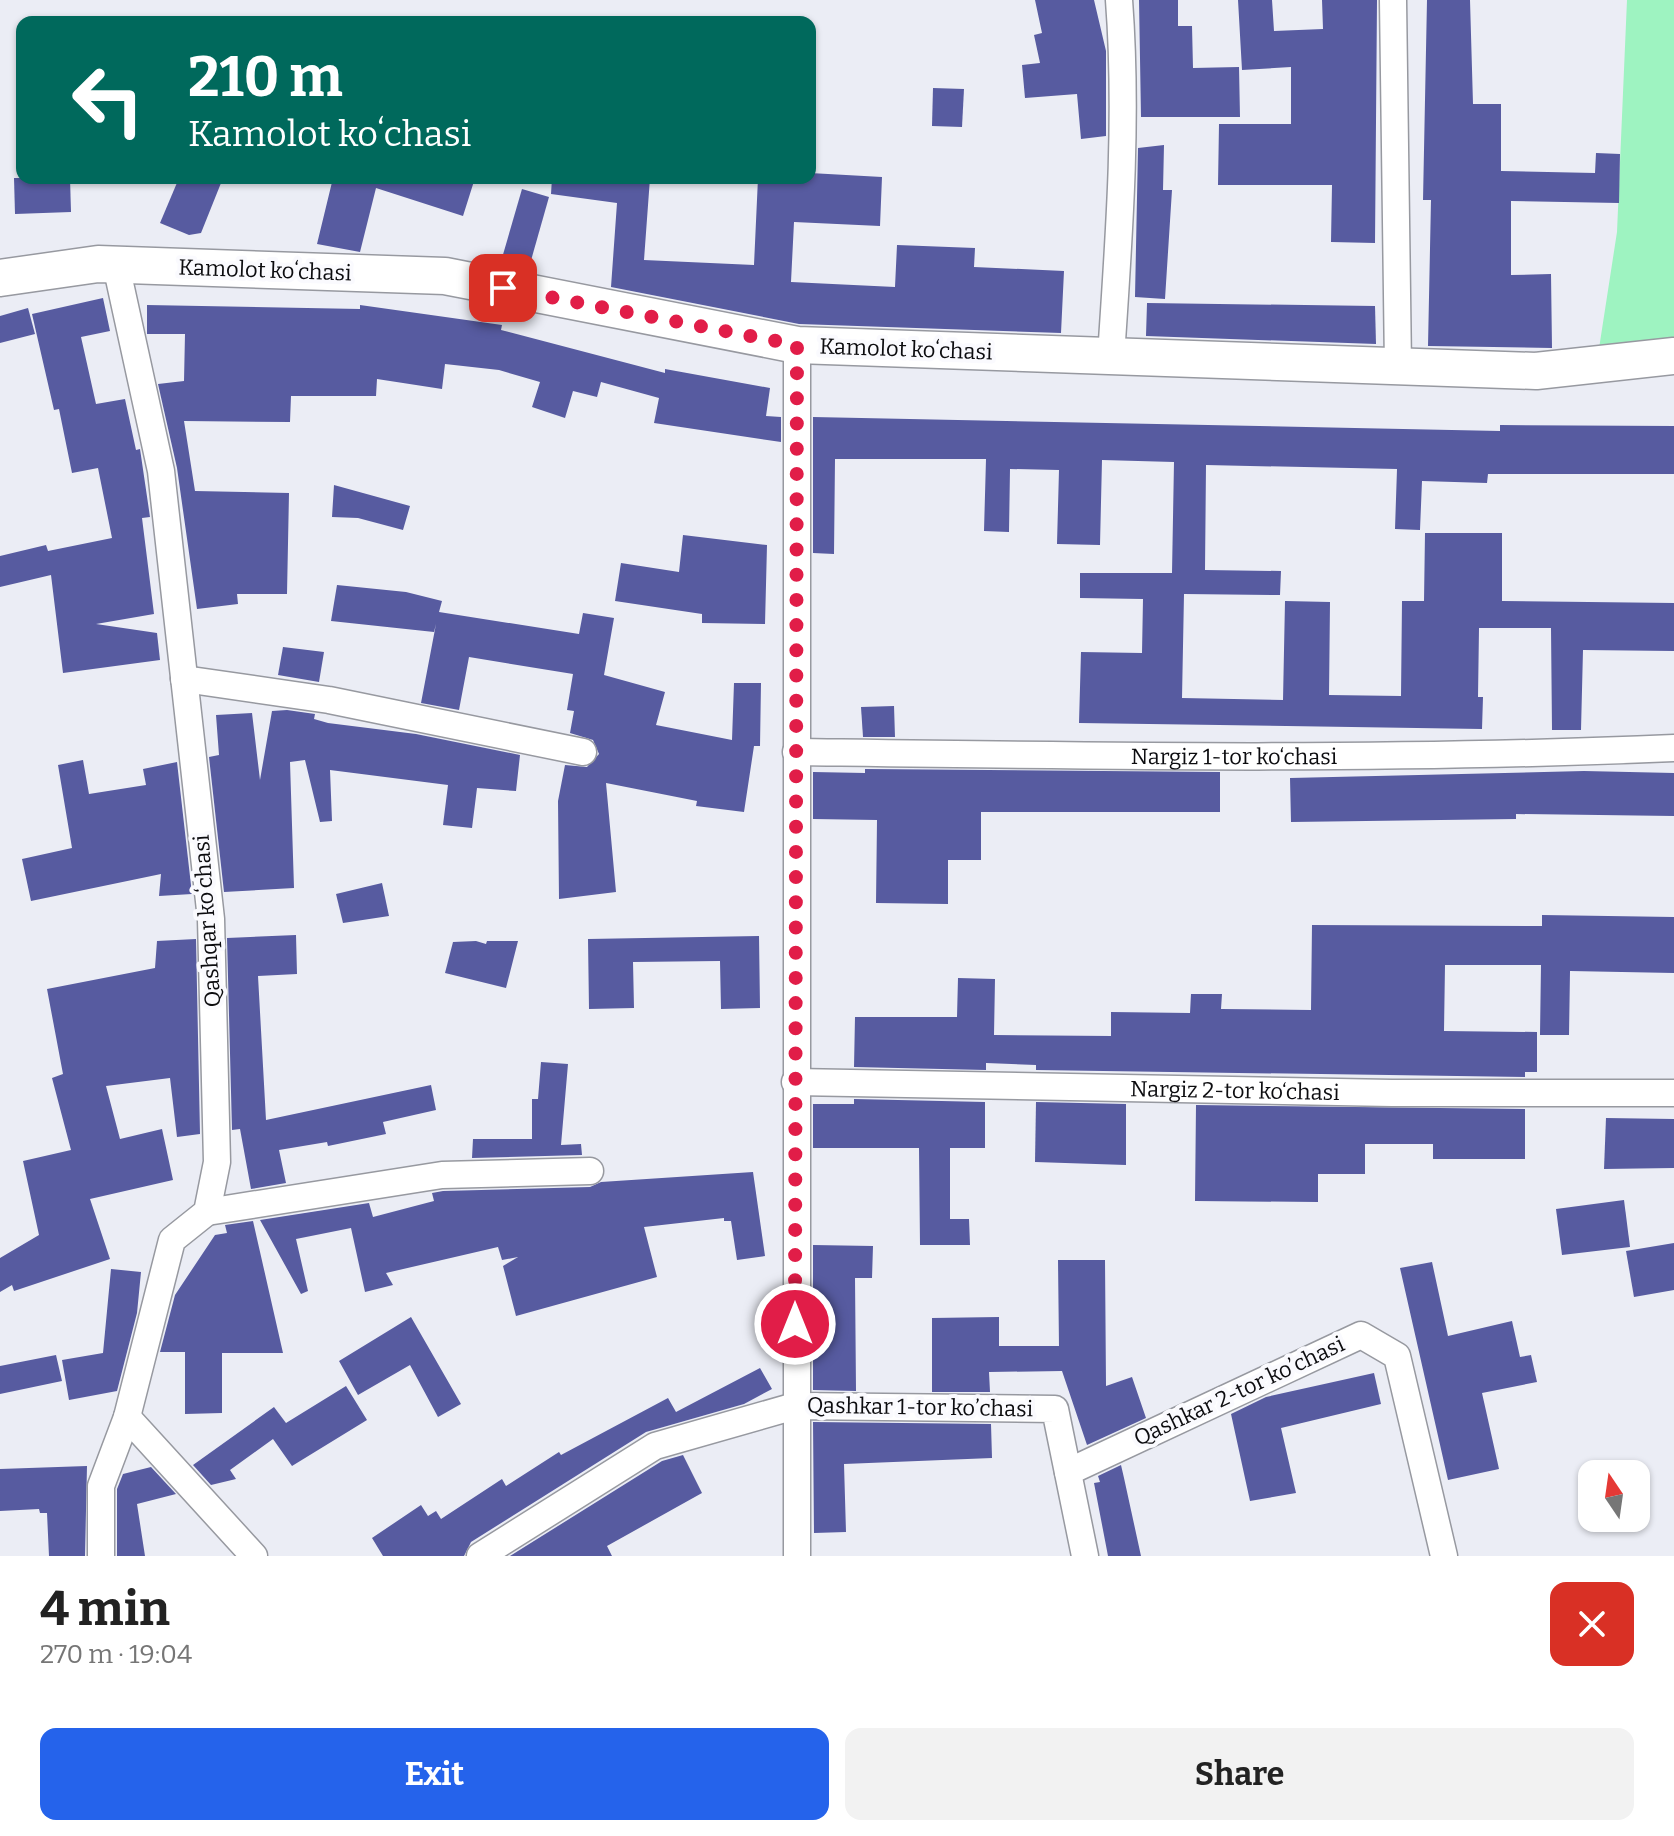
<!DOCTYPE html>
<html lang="en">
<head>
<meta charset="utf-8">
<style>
  body { margin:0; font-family:Bitter,serif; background:#f2f2f2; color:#222; height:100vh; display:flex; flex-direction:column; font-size:30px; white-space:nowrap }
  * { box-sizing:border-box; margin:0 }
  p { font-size:26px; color:#767676 }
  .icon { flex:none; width:44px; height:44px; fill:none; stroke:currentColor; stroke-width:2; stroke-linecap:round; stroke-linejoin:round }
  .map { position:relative; height:1556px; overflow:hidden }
  .details { display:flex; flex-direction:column; background:#fff; flex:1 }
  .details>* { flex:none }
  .guide { position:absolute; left:16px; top:16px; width:800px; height:168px; border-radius:16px; box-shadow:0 2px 6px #0004; background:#00695c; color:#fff; overflow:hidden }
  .needle { width:52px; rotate:347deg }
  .buttons { position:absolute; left:1578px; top:1460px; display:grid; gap:16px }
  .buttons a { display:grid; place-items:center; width:72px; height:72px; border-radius:16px; background:#fff; box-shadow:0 2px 6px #0004; font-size:40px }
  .pin { position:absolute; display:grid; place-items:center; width:68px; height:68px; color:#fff; margin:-34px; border-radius:16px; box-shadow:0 4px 12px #0006 }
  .me { position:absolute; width:88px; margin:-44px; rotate:0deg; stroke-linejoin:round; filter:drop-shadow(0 0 6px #0008) }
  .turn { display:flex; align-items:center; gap:28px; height:168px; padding:0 40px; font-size:36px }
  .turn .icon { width:104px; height:104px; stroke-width:2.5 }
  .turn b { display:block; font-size:56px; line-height:68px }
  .round { display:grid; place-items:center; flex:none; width:84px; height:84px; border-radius:16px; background:#f2f2f2 }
  .overview { display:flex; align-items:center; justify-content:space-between; height:136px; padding:0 40px }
  h1 { font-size:48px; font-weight:700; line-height:60px }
  .action { display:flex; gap:16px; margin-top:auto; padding:16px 40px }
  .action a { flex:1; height:92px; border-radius:16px; background:#2563eb; color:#fff; font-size:32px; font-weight:700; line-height:92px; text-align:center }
  .action a+a { background:#f2f2f2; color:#222 }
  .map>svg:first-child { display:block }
</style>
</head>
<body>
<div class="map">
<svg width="1674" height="1556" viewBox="0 0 1674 1556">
  <rect width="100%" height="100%" fill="#ebedf5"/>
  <!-- green -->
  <path fill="#9ef3c1" d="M 1627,0 L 1674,0 L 1674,339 L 1598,355 L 1617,232 Z"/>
  <!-- building -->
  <g fill="#575ba0">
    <path d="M 1035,0 L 1094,0 L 1106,51 L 1106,136 L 1081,139 L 1077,94 L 1025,98 L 1022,65 L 1040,63 L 1034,35 L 1042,33 Z"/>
    <path d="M 1139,0 L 1178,0 L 1178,26 L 1192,26 L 1193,68 L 1239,67 L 1240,117 L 1141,117 Z"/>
    <path d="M 1238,0 L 1272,0 L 1274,31 L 1323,29 L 1322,0 L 1377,0 L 1375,243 L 1331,242 L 1332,185 L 1218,185 L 1219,124 L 1291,124 L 1291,67 L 1242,70 Z"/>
    <path d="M 1427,0 L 1470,0 L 1473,104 L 1501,104 L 1501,171 L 1595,173 L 1596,153 L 1620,154 L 1619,203 L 1511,201 L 1511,275 L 1551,274 L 1552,348 L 1428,346 L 1431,200 L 1423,200 Z"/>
    <path d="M 933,88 L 964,89 L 962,127 L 932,126 Z"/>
    <path d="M 1164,145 L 1163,190 L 1172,190 L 1165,299 L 1135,297 L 1138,148 Z"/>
    <path d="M 810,173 L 882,177 L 880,226 L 794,222 L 791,282 L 895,287 L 897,245 L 975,248 L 974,267 L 1064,271 L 1061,333 L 799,324 L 611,287 L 617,203 L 551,194 L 552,178 L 650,178 L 644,260 L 754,265 L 758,178 L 810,178 Z"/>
    <path d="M 14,178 L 70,178 L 71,212 L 15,214 Z"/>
    <path d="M 179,178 L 223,178 L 201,233 L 189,235 L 160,223 Z"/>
    <path d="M 333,178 L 475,178 L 463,216 L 376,188 L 360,252 L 317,244 Z"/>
    <path d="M 522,189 L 549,197 L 528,271 L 500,265 Z"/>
    <path d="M 103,298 L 110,331 L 81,337 L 96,404 L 125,399 L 136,450 L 140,449 L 150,517 L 142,518 L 154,614 L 96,624 L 157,633 L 160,660 L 63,673 L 51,575 L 0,587 L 0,556 L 46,545 L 48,551 L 112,538 L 98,468 L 72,473 L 59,409 L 54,410 L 32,314 Z"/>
    <path d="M 1147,303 L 1375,306 L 1376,344 L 1146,336 Z"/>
    <path d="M 147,305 L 360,309 L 360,305 L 502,325 L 501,330 L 665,373 L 665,369 L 770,388 L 766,416 L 781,417 L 781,442 L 654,423 L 659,398 L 601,382 L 597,397 L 573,391 L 565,418 L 532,407 L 540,382 L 499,370 L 445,364 L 442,389 L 377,379 L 376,396 L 291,396 L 290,422 L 184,421 L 195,491 L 289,493 L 287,594 L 237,594 L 238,604 L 197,609 L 177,468 L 158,384 L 184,381 L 185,334 L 147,334 Z"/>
    <path d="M 28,308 L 35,334 L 0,343 L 0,316 Z"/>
    <path d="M 813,417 L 1500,431 L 1500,425 L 1674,426 L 1674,474 L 1488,474 L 1487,483 L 1422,481 L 1420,530 L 1395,529 L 1397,469 L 1206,465 L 1205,570 L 1281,571 L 1280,595 L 1184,594 L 1182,698 L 1283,700 L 1285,601 L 1330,602 L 1329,695 L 1401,696 L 1402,601 L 1424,601 L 1425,533 L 1502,533 L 1502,601 L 1674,603 L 1674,651 L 1583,650 L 1581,730 L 1552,730 L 1551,628 L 1479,628 L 1478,697 L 1483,697 L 1482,729 L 1079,723 L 1081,652 L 1142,653 L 1143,599 L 1080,598 L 1080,573 L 1172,573 L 1174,462 L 1102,460 L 1100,545 L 1057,544 L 1059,470 L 1010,469 L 1009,532 L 984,531 L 986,459 L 835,459 L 834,554 L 813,553 Z"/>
    <path d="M 334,485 L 410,506 L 403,530 L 358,518 L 332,517 Z"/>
    <path d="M 683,535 L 767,545 L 765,624 L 702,623 L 702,614 L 615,601 L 621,563 L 679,572 Z"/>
    <path d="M 337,585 L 406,592 L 442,601 L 439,612 L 579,634 L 583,613 L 614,618 L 604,675 L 665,692 L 656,725 L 732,740 L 734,683 L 761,683 L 760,746 L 754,746 L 744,812 L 696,806 L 697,801 L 606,783 L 616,892 L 559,899 L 558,801 L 565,765 L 587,767 L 599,754 L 593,740 L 570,733 L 574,711 L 567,710 L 573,674 L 469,657 L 459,710 L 421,703 L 436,624 L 434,632 L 331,621 Z"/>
    <path d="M 283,647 L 324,652 L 319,682 L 278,675 Z"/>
    <path d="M 894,706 L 895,737 L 863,737 L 861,707 Z"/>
    <path d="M 287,710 L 315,714 L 314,719 L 328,723 L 416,734 L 520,755 L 516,791 L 477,788 L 472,828 L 443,825 L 448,785 L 330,770 L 332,821 L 320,822 L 305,760 L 290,762 L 294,888 L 224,892 L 209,757 L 219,755 L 216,715 L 252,713 L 260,780 L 272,711 Z"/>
    <path d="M 83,760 L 89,794 L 146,785 L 143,769 L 177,762 L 192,894 L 159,896 L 161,874 L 31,901 L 22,859 L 72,848 L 58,765 Z"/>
    <path d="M 865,769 L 1220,772 L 1220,812 L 981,812 L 981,860 L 948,860 L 948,904 L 876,903 L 877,820 L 813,819 L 813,772 L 865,773 Z"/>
    <path d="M 1584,771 L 1674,773 L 1674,816 L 1516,814 L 1516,819 L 1291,822 L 1290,778 Z"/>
    <path d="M 382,883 L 389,916 L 343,923 L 336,894 Z"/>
    <path d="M 1542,915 L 1674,917 L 1674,973 L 1570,971 L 1569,1035 L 1540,1035 L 1541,965 L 1445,965 L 1444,1031 L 1537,1032 L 1537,1072 L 1525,1072 L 1525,1077 L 1036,1070 L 1036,1065 L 986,1063 L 986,1070 L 854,1067 L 855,1017 L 957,1017 L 958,978 L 995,979 L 994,1035 L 1111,1036 L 1111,1012 L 1190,1013 L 1191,994 L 1222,994 L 1221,1009 L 1311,1010 L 1312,925 L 1542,926 Z"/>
    <path d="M 296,935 L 297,974 L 258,976 L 266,1120 L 431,1085 L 436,1110 L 383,1122 L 386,1134 L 328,1146 L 327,1142 L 279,1150 L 286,1183 L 251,1189 L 240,1129 L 232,1130 L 227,938 Z"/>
    <path d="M 759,936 L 760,1008 L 721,1009 L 720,961 L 633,962 L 634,1008 L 589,1009 L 588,939 Z"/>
    <path d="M 196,939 L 200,1134 L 177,1137 L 170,1078 L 106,1086 L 120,1139 L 162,1129 L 173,1180 L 90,1199 L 110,1259 L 14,1291 L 12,1285 L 0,1292 L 0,1258 L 39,1235 L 23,1161 L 71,1150 L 52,1078 L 63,1074 L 47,989 L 155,968 L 157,941 Z"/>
    <path d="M 476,941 L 486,944 L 487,941 L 518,941 L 506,988 L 445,973 L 453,942 Z"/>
    <path d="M 541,1062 L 568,1064 L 561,1145 L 581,1144 L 582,1155 L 472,1158 L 473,1139 L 532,1139 L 532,1099 L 538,1099 Z"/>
    <path d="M 854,1099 L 985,1102 L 985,1148 L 950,1148 L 950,1219 L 969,1219 L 970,1245 L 920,1245 L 919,1148 L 813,1148 L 813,1104 L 854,1104 Z"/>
    <path d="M 1036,1102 L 1126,1104 L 1126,1165 L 1035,1162 Z"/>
    <path d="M 1196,1105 L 1525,1109 L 1525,1159 L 1433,1159 L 1433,1144 L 1365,1144 L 1365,1174 L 1318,1174 L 1318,1202 L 1195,1201 Z"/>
    <path d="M 1606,1118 L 1674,1119 L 1674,1168 L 1604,1169 Z"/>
    <path d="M 753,1172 L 765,1256 L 737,1260 L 731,1221 L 724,1221 L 724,1218 L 644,1227 L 657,1277 L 516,1316 L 503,1266 L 518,1257 L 502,1260 L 498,1247 L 386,1273 L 393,1285 L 365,1292 L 351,1228 L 296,1239 L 308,1291 L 301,1294 L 260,1220 L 369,1203 L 373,1217 L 434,1201 L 432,1193 L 443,1191 L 590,1187 L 601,1182 Z"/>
    <path d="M 1624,1200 L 1630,1247 L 1562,1255 L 1556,1209 Z"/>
    <path d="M 253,1221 L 283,1353 L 222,1353 L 222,1413 L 185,1414 L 185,1352 L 160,1352 L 175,1295 L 215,1235 L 227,1233 L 225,1225 Z"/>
    <path d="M 1674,1243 L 1674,1290 L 1634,1297 L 1626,1251 Z"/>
    <path d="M 813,1245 L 873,1246 L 872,1278 L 855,1278 L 856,1391 L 813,1390 Z"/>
    <path d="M 1058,1260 L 1105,1260 L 1106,1386 L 1132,1377 L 1146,1418 L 1087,1445 L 1062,1371 L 989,1372 L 990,1392 L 932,1392 L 932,1318 L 999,1317 L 999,1346 L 1059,1346 Z"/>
    <path d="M 1432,1262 L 1448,1336 L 1512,1321 L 1520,1357 L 1531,1355 L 1537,1382 L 1482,1393 L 1499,1469 L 1448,1480 L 1400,1268 Z"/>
    <path d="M 111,1269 L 141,1272 L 137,1313 L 117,1391 L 69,1400 L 62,1360 L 103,1353 Z"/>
    <path d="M 411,1317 L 461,1404 L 438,1417 L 410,1365 L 358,1395 L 339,1361 Z"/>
    <path d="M 56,1355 L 62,1381 L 0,1394 L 0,1366 Z"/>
    <path d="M 760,1368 L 772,1389 L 744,1404 L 646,1432 L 471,1542 L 464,1556 L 383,1556 L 372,1538 L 421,1505 L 428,1516 L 436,1511 L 441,1519 L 502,1479 L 506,1486 L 559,1452 L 561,1455 L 668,1398 L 676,1412 Z"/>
    <path d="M 1374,1373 L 1381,1404 L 1281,1428 L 1296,1493 L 1250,1501 L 1231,1414 L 1266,1397 Z"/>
    <path d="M 346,1386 L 367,1420 L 292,1466 L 273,1439 L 230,1470 L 236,1479 L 211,1485 L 193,1465 L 274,1407 L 286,1423 Z"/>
    <path d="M 813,1422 L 991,1424 L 992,1458 L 844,1464 L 846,1532 L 814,1533 Z"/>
    <path d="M 683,1455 L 702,1493 L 607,1546 L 612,1556 L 510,1556 L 662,1461 Z"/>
    <path d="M 1121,1465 L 1124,1478 L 1141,1556 L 1108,1556 L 1094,1483 L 1100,1482 L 1098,1476 Z"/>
    <path d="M 87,1466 L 85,1556 L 49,1556 L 47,1513 L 40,1513 L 39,1509 L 0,1511 L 0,1469 Z"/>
    <path d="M 151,1467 L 176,1494 L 137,1504 L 145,1556 L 117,1556 L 117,1489 L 123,1474 Z"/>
  </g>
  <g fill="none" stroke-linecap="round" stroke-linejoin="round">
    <defs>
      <g id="street">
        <path d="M 1393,0 L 1398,367"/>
        <path d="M 797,345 L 797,1556"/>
        <path d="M 1111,356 C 1119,237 1128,119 1119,0"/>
        <path d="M 184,679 L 329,700 L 583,752"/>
        <path id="s1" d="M 796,752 C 1088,756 1382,761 1674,748"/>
        <path id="s2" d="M 795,1082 L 1392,1093 L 1674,1093"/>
        <path d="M 207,1212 L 442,1175 L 590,1171"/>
        <path d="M 127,1417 L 254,1556"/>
        <path d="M 1068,1472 L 1361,1335 L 1397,1356 L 1444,1556"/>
        <path d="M 101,1556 L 101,1486 L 127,1417 L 172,1240 L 207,1212 L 217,1162 L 211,919 L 161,471 L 116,265"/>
        <path d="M 480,1556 L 655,1446 L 795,1406 L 1055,1409 L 1085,1556"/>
      </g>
      <path id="secondary" d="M 0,278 L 98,264 L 445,276 L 797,345 L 1536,371 L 1674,356"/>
    </defs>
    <!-- street casing -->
    <use href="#street" stroke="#9799a0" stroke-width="29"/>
    <!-- secondary casing -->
    <use href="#secondary" stroke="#9799a0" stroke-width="39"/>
    <!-- street -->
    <use href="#street" stroke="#fff" stroke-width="26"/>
    <!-- secondary -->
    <use href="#secondary" stroke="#fff" stroke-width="36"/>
  </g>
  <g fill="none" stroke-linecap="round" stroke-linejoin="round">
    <!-- route -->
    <path stroke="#e11d48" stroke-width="14" stroke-dasharray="0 25.2" d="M 503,288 L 797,345 L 795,1324"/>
  </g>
  <g text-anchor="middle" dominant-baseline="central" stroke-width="8" stroke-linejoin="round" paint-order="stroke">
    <!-- street labels -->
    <g font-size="22" fill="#0c0c0f" stroke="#fafafe">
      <text transform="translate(265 270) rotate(2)">Kamolot koʻchasi</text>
      <text transform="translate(906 349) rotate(2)">Kamolot koʻchasi</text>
      <text stroke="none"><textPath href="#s1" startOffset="438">Nargiz 1-tor ko‘chasi</textPath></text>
      <text transform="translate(207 921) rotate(-94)">Qashqar koʻchasi</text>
      <text stroke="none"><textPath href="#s2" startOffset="440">Nargiz 2-tor ko‘chasi</textPath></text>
      <text transform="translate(1239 1391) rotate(-25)">Qashkar 2-tor koʼchasi</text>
      <text transform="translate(920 1407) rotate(1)">Qashkar 1-tor koʼchasi</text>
    </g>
  </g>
</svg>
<div class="buttons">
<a><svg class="needle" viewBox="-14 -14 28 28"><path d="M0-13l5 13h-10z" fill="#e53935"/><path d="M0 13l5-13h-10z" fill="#767676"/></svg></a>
</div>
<div class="pin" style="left:503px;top:288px;background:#d93025"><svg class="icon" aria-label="arrive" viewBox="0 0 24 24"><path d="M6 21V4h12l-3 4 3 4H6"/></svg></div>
<svg class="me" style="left:795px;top:1324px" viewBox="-20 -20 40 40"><circle r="17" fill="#e11d48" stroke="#fff" stroke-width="3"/><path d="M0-11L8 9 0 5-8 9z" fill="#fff"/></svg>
<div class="guide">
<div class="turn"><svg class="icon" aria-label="left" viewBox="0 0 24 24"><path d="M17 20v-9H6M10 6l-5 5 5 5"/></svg><div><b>210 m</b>Kamolot koʻchasi</div></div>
</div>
</div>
<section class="details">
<div class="overview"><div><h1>4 min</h1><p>270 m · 19:04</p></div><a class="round" style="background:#d93025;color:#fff"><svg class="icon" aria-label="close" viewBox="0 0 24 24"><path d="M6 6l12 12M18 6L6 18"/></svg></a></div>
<div class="action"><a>Exit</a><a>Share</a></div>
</section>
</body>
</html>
